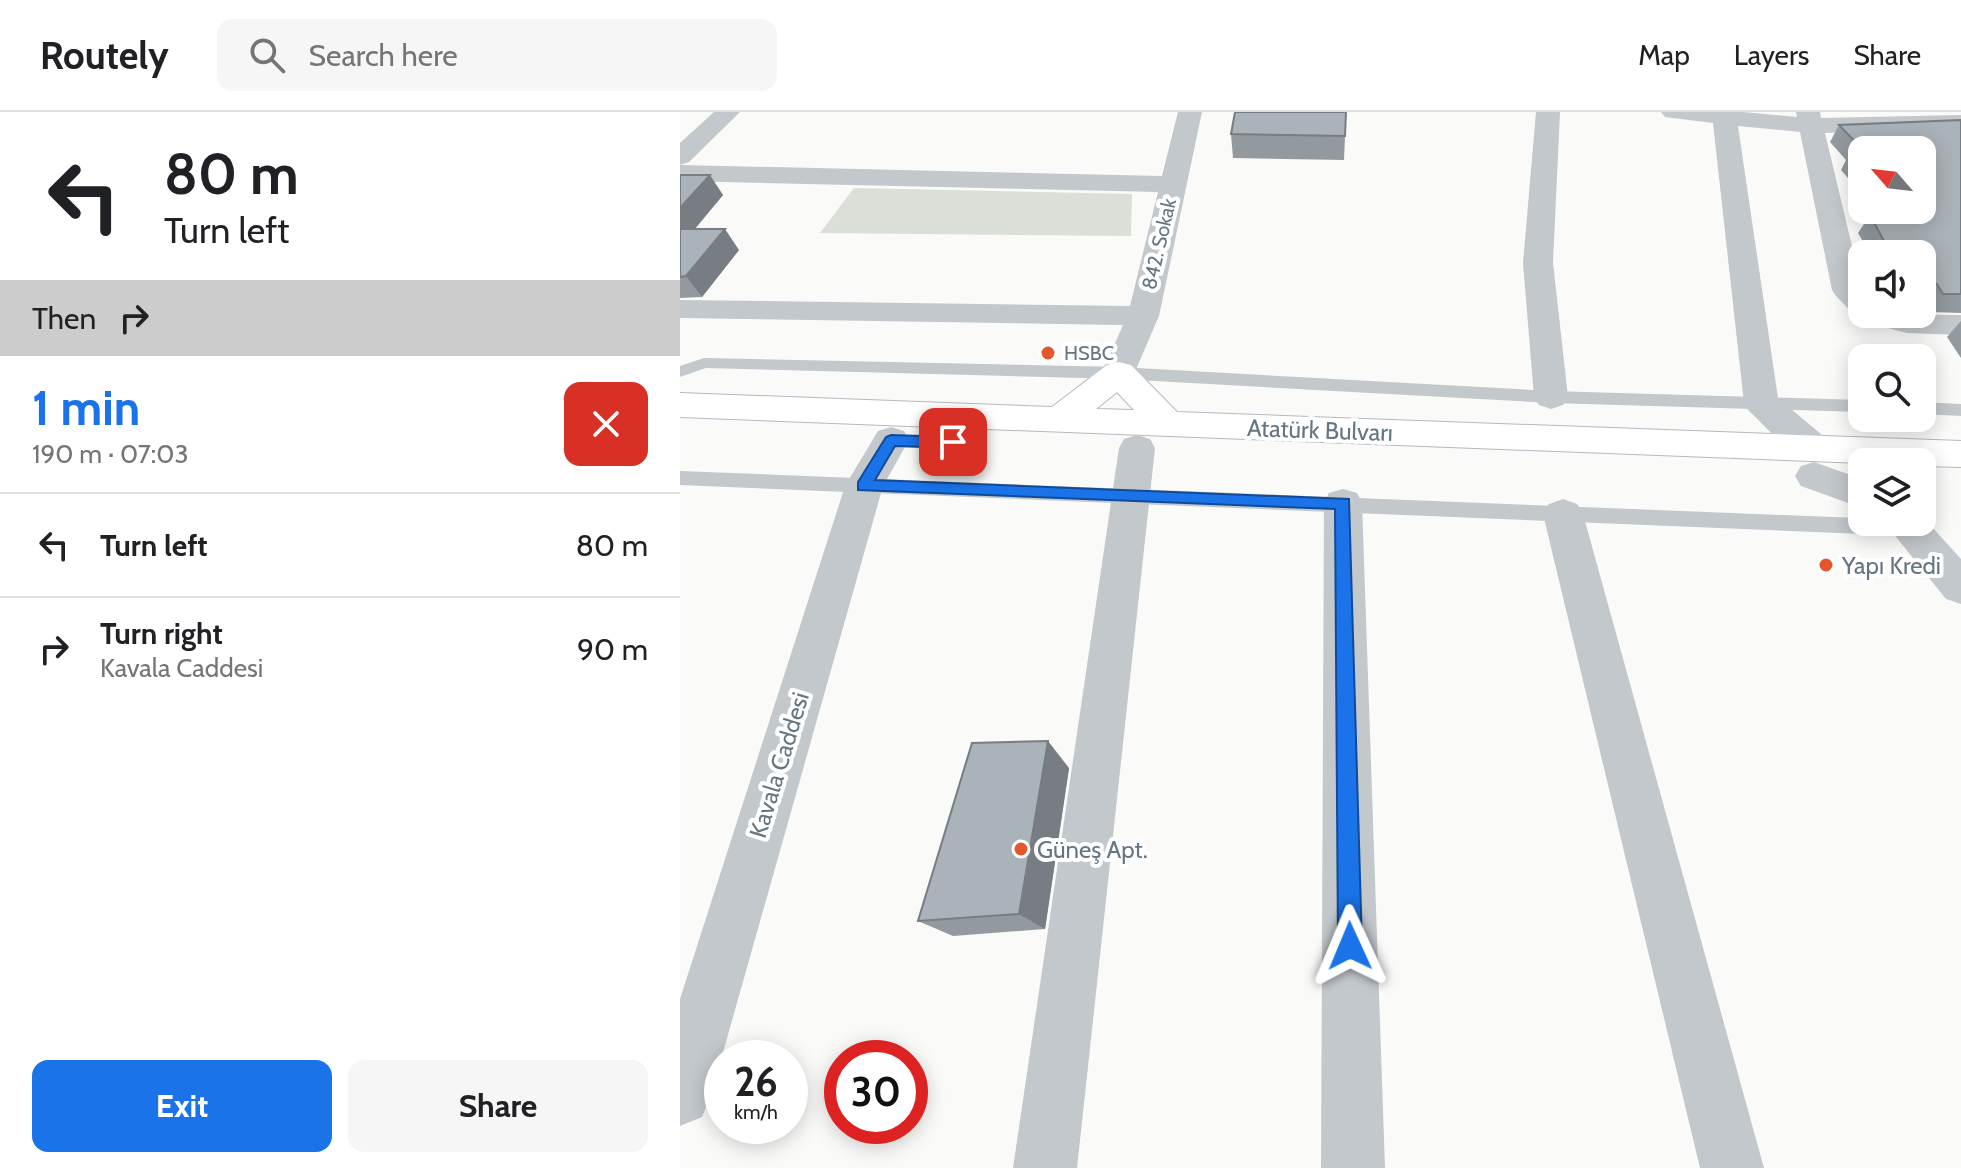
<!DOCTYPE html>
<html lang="en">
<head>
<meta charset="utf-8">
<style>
  body { margin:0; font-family:Cabin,sans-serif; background:#f6f6f6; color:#202124; height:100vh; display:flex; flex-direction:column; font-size:30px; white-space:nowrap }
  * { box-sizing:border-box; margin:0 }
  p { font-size:26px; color:#757577 }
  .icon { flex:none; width:44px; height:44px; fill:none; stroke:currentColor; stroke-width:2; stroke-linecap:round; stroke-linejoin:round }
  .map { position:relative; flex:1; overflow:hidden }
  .panel { display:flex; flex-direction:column; background:#fff; width:680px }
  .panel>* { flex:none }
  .banner { background:#fff; color:#202124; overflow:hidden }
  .needle { width:52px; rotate:298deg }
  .buttons { position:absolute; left:1168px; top:24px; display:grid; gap:16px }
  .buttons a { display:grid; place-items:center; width:88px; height:88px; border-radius:16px; background:#fff; box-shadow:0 4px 20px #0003; font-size:40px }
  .speed { position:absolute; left:24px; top:928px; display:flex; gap:16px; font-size:40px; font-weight:700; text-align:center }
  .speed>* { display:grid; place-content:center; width:104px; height:104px; border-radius:50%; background:#fff; box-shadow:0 4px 20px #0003; line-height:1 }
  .speed small { font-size:20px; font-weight:400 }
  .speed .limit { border:12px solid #d22; background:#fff; color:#111 }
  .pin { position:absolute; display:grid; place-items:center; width:68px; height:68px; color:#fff; margin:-34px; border-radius:16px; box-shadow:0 4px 12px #0006 }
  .me { position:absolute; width:88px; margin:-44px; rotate:359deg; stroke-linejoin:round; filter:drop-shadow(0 0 6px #0008) }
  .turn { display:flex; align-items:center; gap:28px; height:168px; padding:0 32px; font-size:36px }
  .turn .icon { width:104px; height:104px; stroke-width:2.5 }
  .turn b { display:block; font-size:56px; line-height:68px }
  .then { display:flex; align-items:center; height:76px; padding:0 32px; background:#0003; gap:16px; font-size:30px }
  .round { display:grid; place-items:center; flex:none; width:84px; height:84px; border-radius:16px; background:#f6f6f6 }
  .head { display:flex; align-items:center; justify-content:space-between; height:136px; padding:0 32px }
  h1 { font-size:48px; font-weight:700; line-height:60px; color:#1a73e8 }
  .cta { display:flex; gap:16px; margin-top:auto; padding:16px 32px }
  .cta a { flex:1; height:92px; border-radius:16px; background:#1a73e8; color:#fff; font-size:32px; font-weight:700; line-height:92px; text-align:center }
  .cta a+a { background:#f6f6f6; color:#202124 }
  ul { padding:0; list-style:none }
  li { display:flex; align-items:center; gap:24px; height:104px; padding:0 32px; border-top:2px solid #e0e0e0 }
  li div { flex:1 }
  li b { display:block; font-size:30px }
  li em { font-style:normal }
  header { display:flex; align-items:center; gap:48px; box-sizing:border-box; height:112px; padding:0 40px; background:#fff; border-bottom:2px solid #e0e0e0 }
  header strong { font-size:38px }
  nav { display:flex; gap:44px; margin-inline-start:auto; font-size:28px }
  .search { width:560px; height:72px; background:#f6f6f6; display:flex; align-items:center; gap:20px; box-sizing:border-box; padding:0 28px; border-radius:16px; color:#757577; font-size:30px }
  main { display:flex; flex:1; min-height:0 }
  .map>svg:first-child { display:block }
</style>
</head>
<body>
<header>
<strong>Routely</strong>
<div class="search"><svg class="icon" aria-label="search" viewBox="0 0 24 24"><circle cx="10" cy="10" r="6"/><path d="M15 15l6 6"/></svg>Search here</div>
<nav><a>Map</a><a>Layers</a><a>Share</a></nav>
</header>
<main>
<section class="panel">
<div class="banner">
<div class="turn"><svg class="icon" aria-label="left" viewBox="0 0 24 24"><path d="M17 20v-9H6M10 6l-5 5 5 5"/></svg><div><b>80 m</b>Turn left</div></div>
<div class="then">Then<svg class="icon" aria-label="right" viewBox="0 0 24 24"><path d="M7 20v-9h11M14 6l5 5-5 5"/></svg></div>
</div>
<div class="head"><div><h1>1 min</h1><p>190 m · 07:03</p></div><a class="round" style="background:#d93025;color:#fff"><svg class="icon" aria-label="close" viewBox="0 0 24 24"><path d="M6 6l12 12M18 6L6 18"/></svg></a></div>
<ul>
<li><svg class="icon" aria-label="left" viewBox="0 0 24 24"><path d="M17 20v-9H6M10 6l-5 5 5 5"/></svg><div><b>Turn left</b></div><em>80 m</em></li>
<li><svg class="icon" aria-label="right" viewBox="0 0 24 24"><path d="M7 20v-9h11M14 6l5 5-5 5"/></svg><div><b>Turn right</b><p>Kavala Caddesi</p></div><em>90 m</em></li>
</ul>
<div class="cta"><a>Exit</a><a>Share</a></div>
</section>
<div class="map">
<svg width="1281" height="1056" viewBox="0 0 1281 1056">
  <rect width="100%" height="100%" fill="#fafaf8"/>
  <!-- green -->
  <path fill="#dadfd7" d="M 174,76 L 452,82 L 451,124 L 140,121 Z"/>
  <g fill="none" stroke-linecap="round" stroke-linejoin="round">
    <defs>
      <path id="secondary" d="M 439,250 L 451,253 L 497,300 L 1281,329 L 1281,355 L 1242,354 L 1242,350 L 1182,351 L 0,305 L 0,281 L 372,295 L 427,253 ZM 437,280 L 454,298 L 416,297 Z"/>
    </defs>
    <!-- secondary casing -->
    <use href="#secondary" stroke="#b3babf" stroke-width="2"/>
    <!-- lane -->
    <g fill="#c3c8cc" fill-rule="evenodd">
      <path d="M 24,246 L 439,255 L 871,279 L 1182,288 L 1182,300 L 871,291 L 439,267 L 26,256 L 0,265 L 0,254 Z"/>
      <path d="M 1242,290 L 1281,292 L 1281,304 L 1242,302 Z"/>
      <path d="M 0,359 L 1178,406 L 1182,404 L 1182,410 L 1196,410 L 1190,419 L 1183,422 L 0,373 Z"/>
    </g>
    <!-- street -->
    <g fill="#c3c8cc" fill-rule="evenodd">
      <path d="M 34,0 L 60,0 L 9,50 L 0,53 L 0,31 Z"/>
      <path d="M 498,0 L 522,0 L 479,204 L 451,269 L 439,272 L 427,269 L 422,261 L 443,213 L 0,206 L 0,188 L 450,194 L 478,80 L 0,69 L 0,53 L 482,64 Z"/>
      <path d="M 856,0 L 880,0 L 873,151 L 888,285 L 883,293 L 871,297 L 859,293 L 854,285 L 843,151 Z"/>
      <path d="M 981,0 L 1063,0 L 1117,5 L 1116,0 L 1140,0 L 1141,6 L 1281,3 L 1281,17 L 1145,21 L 1182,176 L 1182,202 L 1281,203 L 1281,223 L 1227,221 L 1180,209 L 1156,184 L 1152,178 L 1120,20 L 1058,14 L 1098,286 L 1148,328 L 1153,337 L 1148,346 C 1117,355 1091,319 1069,299 L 1064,291 L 1033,11 L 985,5 Z"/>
      <path d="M 211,315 L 224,319 L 229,328 L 203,374 L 31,983 L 22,1005 L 0,1014 L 0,887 L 165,374 L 198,319 Z"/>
      <path d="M 457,323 L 470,327 L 475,336 L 397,1056 L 333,1056 L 439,336 L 444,327 Z"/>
      <path d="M 1134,350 L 1182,367 L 1182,396 L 1121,374 L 1115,364 L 1121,354 Z"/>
      <path d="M 663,377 L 677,381 L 682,391 L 705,1056 L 641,1056 L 644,391 L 649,381 Z"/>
      <path d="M 883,387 L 897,392 L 903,402 L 1084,1056 L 1020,1056 L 863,402 L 869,392 Z"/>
      <path d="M 1242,404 L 1281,447 L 1281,492 L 1266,487 L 1204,410 L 1242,410 Z"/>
    </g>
    <!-- secondary -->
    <use href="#secondary" fill="#fff" fill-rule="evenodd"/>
  </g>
  <!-- wall -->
  <g fill="#929a9f">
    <path d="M 666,0 L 664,48 L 553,46 L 551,22 Z"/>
    <path d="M 1281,8 L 1281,201 L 1250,200 L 1242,190 L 1242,142 L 1190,142 L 1178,121 L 1190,103 L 1201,104 L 1196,98 L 1242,98 L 1242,38 L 1182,38 L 1182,82 L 1161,58 L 1166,48 L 1150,30 L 1159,13 Z"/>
    <path d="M 0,63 L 43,83 L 15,117 L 59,138 L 22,185 L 0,186 Z"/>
    <path d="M 1281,209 L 1281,246 L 1267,225 Z"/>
    <path d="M 389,656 L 365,817 L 273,824 L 238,809 Z"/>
  </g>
  <!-- shaded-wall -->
  <g fill="#777d82">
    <path d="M 30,63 L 43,83 L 0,134 L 0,96 Z"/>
    <path d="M 45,117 L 59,138 L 22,185 L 6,164 Z"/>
    <path d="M 368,629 L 389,656 L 365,817 L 339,802 Z"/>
  </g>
  <!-- building -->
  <g fill="#aab3b9" stroke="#777d82" stroke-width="2">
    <path d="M 555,0 L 666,0 L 665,24 L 551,22 Z"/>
    <path d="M 1281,8 L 1281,182 L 1263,182 L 1257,172 L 1242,172 L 1242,142 L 1211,142 L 1190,103 L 1229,105 L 1223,98 L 1242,98 L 1242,38 L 1183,38 L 1159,13 Z"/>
    <path d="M 1171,40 L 1182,40 L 1182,53 Z"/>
    <path d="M 0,63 L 30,63 L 0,96 Z"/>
    <path d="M 0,117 L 45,117 L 6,164 L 0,165 Z"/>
    <path d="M 368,629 L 339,802 L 238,809 L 292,631 Z"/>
  </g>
  <!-- route -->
  <path fill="#1a73e8" stroke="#114b97" stroke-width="2" d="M 211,323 L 273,325 L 280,330 L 273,336 L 215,334 L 195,368 L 669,387 L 682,834 L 678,843 L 670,846 L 662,843 L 658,834 L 655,397 L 178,378 L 178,370 L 206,325 Z"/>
  <!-- markers -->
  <g fill="#e4572e" stroke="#fff" stroke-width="3">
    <circle cx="368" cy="241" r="8"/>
    <circle cx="1146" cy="453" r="8"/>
    <circle cx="341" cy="737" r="8"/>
  </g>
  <g text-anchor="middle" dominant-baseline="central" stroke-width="8" stroke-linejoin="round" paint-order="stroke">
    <!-- far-street labels -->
    <g font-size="20" fill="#657683" stroke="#fff">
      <text transform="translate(479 132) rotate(-77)">842. Sokak</text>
    </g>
    <!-- far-poi labels -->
    <g font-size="20" fill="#657683" stroke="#fff" text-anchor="start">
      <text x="384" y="241">HSBC</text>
    </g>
    <!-- street labels -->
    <g font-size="24" fill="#657683" stroke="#fff">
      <text transform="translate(640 318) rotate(2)">Atatürk Bulvarı</text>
      <text transform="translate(99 653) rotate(-73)">Kavala Caddesi</text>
    </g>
    <!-- poi labels -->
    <g font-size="24" fill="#657683" stroke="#fff" text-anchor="start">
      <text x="1162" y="453">Yapı Kredi</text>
      <text x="357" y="737">Güneş Apt.</text>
    </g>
  </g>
</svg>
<div class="buttons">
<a><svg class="needle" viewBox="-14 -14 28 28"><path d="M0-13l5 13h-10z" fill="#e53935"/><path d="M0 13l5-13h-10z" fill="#757577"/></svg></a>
<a><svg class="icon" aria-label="sound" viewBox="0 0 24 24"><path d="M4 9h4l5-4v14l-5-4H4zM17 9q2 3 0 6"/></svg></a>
<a><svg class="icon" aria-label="search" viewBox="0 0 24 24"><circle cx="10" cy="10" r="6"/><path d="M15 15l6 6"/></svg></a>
<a><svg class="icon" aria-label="layers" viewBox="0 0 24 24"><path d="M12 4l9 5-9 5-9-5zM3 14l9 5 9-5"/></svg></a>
</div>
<div class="speed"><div>26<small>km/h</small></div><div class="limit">30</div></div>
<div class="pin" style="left:273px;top:330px;background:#d93025"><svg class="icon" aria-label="arrive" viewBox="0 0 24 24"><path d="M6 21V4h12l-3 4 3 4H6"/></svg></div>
<svg class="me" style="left:670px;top:834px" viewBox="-20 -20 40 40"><path d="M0-17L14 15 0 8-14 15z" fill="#1a73e8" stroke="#fff" stroke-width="4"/></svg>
</div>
</main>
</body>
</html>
